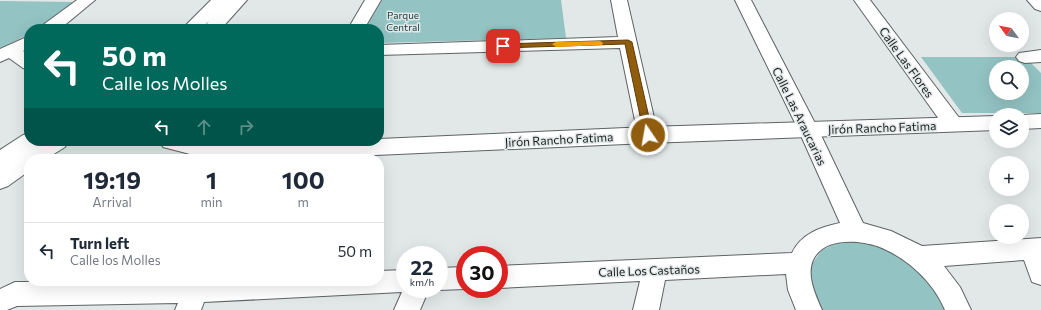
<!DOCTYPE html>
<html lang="en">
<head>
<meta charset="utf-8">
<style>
  body { margin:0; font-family:Commissioner,sans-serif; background:#f2f2f3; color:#1f2937; height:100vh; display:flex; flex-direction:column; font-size:15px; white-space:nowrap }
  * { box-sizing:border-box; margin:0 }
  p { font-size:13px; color:#747a83 }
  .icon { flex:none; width:22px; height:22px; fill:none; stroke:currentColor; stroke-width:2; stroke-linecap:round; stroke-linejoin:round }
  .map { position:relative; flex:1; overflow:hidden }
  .sheet { position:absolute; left:24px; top:154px; width:360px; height:132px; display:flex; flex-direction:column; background:#fff; border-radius:16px; box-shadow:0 4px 16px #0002 }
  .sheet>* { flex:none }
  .banner { position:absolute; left:24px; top:24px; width:360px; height:122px; border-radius:16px; box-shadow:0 4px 16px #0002; background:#00695c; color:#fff; overflow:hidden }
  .needle { width:26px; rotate:302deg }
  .controls { position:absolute; left:989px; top:12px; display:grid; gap:8px }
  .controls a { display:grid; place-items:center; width:40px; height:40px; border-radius:50%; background:#fff; box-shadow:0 4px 16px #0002; font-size:20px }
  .speed { position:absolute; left:396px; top:246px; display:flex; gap:8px; font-size:20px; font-weight:700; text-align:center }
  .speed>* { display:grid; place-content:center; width:52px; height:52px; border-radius:50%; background:#fff; box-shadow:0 4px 16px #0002; line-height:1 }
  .speed small { font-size:10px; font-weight:400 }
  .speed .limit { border:6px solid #d22; background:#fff; color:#111 }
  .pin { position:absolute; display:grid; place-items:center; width:34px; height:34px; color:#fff; margin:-17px; border-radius:8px; box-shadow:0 2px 6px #0006 }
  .me { position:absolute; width:44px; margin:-22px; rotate:348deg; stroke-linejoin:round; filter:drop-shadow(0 0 3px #0008) }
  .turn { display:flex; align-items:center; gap:14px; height:84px; padding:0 12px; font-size:18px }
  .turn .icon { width:52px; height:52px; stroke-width:2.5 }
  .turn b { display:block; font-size:28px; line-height:34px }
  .lanes { display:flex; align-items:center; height:38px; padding:0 12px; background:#0003; justify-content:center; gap:20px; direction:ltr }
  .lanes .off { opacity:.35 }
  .eta { display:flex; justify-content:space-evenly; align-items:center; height:68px; text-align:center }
  .eta b { font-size:24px; font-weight:700; line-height:28px }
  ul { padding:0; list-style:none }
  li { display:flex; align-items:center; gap:12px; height:56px; padding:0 12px; border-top:1px solid #e0e1e3 }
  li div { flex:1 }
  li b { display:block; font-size:15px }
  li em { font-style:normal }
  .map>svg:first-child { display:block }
</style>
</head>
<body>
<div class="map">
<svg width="1041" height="310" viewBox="0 0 1041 310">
  <rect width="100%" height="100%" fill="#e2e8e8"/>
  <!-- green -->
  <g fill="#94c3c3" fill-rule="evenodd">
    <path d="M 382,0 L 561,0 L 566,38 L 379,43 L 379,29 L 365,29 Z"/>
    <path d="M 0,1 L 74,2 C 61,14 47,29 29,29 L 29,34 L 0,49 Z"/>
    <path d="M 921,57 L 1025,57 L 1041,73 L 1041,113 L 962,113 ZM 996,67 L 1022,67 L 1022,93 L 996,93 Z"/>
    <path d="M 855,241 L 877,244 L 899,254 L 936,286 L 947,310 L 822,310 L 810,280 L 812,264 L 821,251 L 836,243 Z"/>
  </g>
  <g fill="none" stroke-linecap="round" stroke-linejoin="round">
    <defs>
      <g id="street">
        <path d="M 77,0 L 95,0 L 60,29 L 41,29 L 43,25 Z"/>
        <path d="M 365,0 L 381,0 L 364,29 L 348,29 Z"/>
        <path d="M 611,0 L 627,0 L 658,135 L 655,140 L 648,142 L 641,140 L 638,135 L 620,48 L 379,55 L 379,45 L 618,37 Z"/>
        <path d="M 735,0 L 751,0 L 818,129 L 863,223 L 891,231 L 922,246 L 1041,238 L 1041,285 L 1032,282 L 1024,260 L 944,266 L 960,287 L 971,310 L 945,310 C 933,281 906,257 877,246 C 858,240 824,237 813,260 C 806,276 816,296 822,310 L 796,310 L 788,290 L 786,274 L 665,280 L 659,310 L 633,310 L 640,281 L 499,288 L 499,266 L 792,253 C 801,234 820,227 840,223 L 798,129 Z"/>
        <path d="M 854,0 L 870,0 L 960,119 L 963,124 L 960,129 L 953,131 L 946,129 Z"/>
        <path d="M 1027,0 L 1041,0 L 1041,11 L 1035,9 Z"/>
        <path d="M 29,36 L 29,48 L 23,51 L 29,55 L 29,70 L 23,68 L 9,58 L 0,62 L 0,49 Z"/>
        <path d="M 1041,50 L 1041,62 L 1025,63 L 1019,61 L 1016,57 L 1019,53 Z"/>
        <path d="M 239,141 L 262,141 L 259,146 L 246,158 L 232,158 L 229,153 L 232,148 Z"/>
        <path d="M 465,267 L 465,289 L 439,290 L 436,289 L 439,289 L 439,268 Z"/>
        <path d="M 405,270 L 405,289 L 429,289 L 420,310 L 394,310 L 402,292 L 204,302 L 201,310 L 175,310 L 178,303 L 17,306 L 7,310 L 0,310 L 0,289 L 15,282 L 379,281 L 379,271 Z"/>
      </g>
      <g id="secondary">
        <path d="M 211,0 L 247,0 L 221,29 L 209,29 L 206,25 L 209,21 L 201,29 L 182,29 Z"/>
        <path d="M 1041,114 L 1041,128 L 1022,129 L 1021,115 Z"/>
        <path d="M 996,116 L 996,130 L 648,143 L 286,159 L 209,159 L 163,147 L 160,141 L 201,141 L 239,145 L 329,141 L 379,141 L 379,139 L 648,127 Z"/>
        <path d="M 29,134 L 29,141 L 68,141 L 65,147 L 46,159 L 29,159 L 29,171 L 8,186 L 0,189 L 0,150 L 23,135 Z"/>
      </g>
    </defs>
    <!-- street casing -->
    <use href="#street" stroke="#5e6363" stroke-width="2"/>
    <!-- secondary casing -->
    <use href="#secondary" stroke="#5e6363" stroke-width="2"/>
    <!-- street -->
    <use href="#street" fill="#fff" fill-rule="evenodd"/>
    <!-- secondary -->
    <use href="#secondary" fill="#fff" fill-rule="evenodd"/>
  </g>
  <!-- route -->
  <path fill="#905c0e" stroke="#5e3c09" d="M 628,40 L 632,42 L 653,135 L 648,138 L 644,135 L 625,44 L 503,48 L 500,46 L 503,44 Z"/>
  <!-- slow -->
  <path fill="#f59e0b" d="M 600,41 L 603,43 L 602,45 L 556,47 L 552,44 L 556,42 Z"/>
  <g text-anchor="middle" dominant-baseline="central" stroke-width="3" stroke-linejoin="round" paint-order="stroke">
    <!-- far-park labels -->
    <g font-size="10" fill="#194040" stroke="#e2e8e8">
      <text x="403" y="15">Parque<tspan x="403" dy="12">Central</tspan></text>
    </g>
    <!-- street labels -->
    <g font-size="12" fill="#1b1d1d" stroke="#e2e8e8">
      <text transform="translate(907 62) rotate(54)">Calle Las Flores</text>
      <text transform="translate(800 116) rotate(64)">Calle Las Araucarias</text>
      <text transform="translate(882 127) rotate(-2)">Jirón Rancho Fatima</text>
      <text transform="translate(559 139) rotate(-3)">Jirón Rancho Fatima</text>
      <text transform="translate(649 270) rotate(-2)">Calle Los Castaños</text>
    </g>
  </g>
</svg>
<div class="controls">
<a><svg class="needle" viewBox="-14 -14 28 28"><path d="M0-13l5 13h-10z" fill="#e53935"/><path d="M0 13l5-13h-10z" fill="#747a83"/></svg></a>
<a><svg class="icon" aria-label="search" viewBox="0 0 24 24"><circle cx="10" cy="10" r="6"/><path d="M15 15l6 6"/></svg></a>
<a><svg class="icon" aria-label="layers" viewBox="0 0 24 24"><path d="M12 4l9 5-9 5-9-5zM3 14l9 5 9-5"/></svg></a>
<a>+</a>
<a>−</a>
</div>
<div class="speed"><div>22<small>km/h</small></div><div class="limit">30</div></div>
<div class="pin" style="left:503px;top:46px;background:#d93025"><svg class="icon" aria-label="arrive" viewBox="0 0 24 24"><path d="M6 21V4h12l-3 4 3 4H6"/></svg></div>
<svg class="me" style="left:648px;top:135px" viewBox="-20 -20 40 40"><circle r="17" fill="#905c0e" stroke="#fff" stroke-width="3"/><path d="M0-11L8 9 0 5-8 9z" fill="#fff"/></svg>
<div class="banner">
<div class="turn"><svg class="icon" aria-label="left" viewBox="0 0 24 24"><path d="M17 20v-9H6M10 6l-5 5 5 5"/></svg><div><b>50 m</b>Calle los Molles</div></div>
<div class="lanes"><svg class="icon" aria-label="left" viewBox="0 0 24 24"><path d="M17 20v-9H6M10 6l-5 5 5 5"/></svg><svg class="icon off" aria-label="ahead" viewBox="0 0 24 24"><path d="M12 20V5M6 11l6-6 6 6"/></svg><svg class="icon off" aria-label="right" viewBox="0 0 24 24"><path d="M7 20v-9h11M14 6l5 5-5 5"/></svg></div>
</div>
<section class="sheet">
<div class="eta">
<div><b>19:19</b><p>Arrival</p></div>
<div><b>1</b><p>min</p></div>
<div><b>100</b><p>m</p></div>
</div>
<ul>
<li><svg class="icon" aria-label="left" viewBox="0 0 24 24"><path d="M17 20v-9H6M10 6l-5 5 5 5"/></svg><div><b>Turn left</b><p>Calle los Molles</p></div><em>50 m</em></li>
</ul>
</section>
</div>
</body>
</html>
